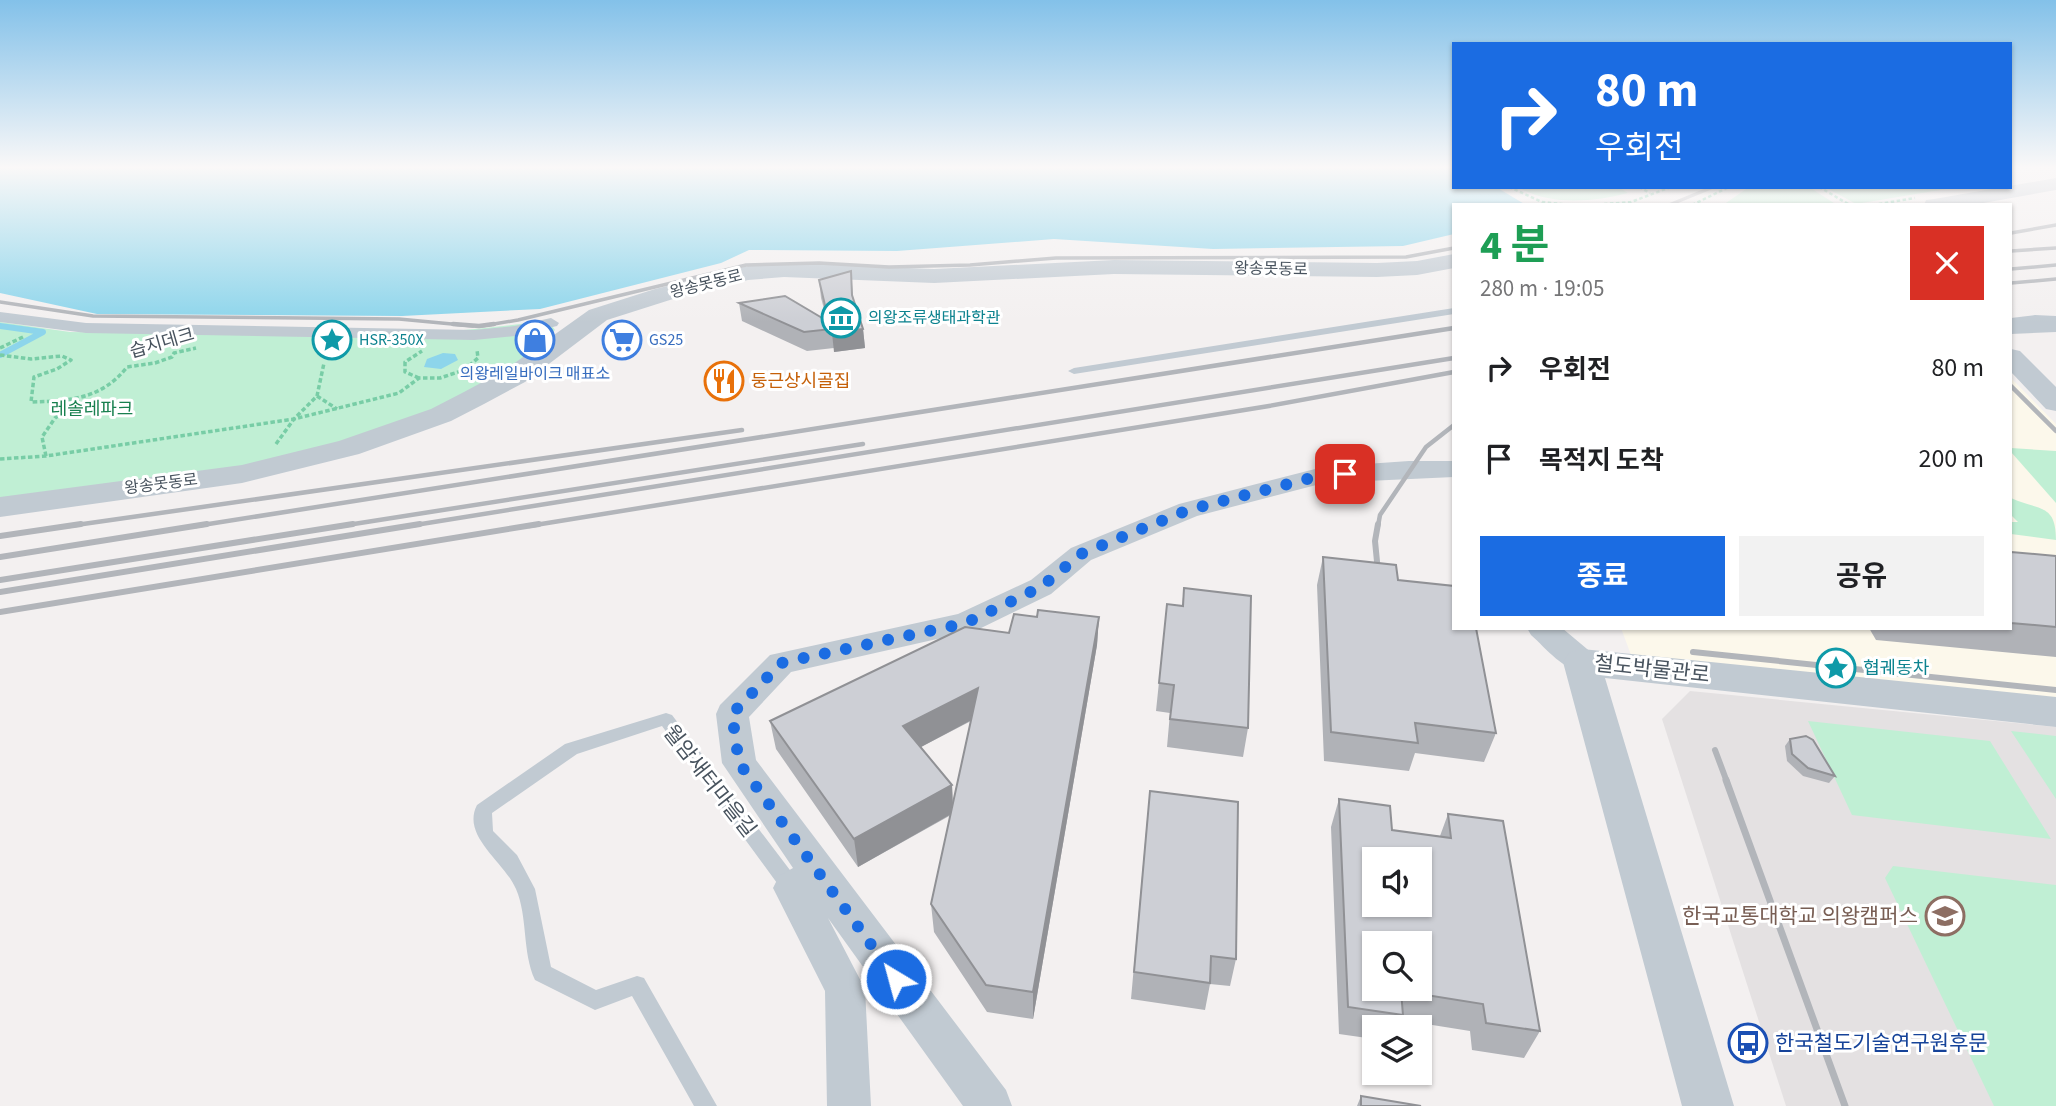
<!DOCTYPE html>
<html lang="ko">
<head>
<meta charset="utf-8">
<style>
  body { margin:0; font-family:"Source Sans 3","Noto Sans KR",sans-serif; background:#f2f2f2; color:#202124; height:100vh; display:flex; flex-direction:column; font-size:26px; white-space:nowrap }
  * { box-sizing:border-box; margin:0 }
  p { font-size:23px; color:#757577 }
  .icon { flex:none; width:38px; height:38px; fill:none; stroke:currentColor; stroke-width:2; stroke-linecap:round; stroke-linejoin:round }
  .map { position:relative; flex:1; overflow:hidden }
  .drawer { position:absolute; left:1452px; top:203px; width:560px; height:427px; display:flex; flex-direction:column; background:#fff; border-radius:0px; box-shadow:0 2px 5px #0004 }
  .drawer>* { flex:none }
  .top-card { position:absolute; left:1452px; top:42px; width:560px; height:147px; border-radius:0px; box-shadow:0 2px 5px #0004; background:#1b6ce2; color:#fff; overflow:hidden }
  .buttons { position:absolute; left:1362px; top:847px; display:grid; gap:14px }
  .buttons a { display:grid; place-items:center; width:70px; height:70px; border-radius:0px; background:#fff; box-shadow:0 2px 5px #0004; font-size:35px }
  .pin { position:absolute; display:grid; place-items:center; width:60px; height:60px; color:#fff; margin:-30px; border-radius:14px; box-shadow:0 4px 10px #0006 }
  .me { position:absolute; width:77px; margin:-38px; rotate:323deg; stroke-linejoin:round; filter:drop-shadow(0 0 5px #0008) }
  .turn { display:flex; align-items:center; gap:24px; height:147px; padding:0 28px; font-size:32px }
  .turn .icon { width:91px; height:91px; stroke-width:2.5 }
  .turn b { display:block; font-size:49px; line-height:60px }
  .round { display:grid; place-items:center; flex:none; width:74px; height:74px; border-radius:0px; background:#f2f2f2 }
  .overview { display:flex; align-items:center; justify-content:space-between; height:119px; padding:0 28px }
  h1 { font-size:42px; font-weight:700; line-height:52px; color:#1e9e55 }
  .action { display:flex; gap:14px; margin-top:auto; padding:14px 28px }
  .action a { flex:1; height:80px; border-radius:0px; background:#1b6ce2; color:#fff; font-size:28px; font-weight:700; line-height:80px; text-align:center }
  .action a+a { background:#f2f2f2; color:#202124 }
  ul { padding:0; list-style:none }
  li { display:flex; align-items:center; gap:21px; height:91px; padding:0 28px }
  li div { flex:1 }
  li b { display:block; font-size:26px }
  li em { font-style:normal }
  .map>svg:first-child { display:block }
</style>
</head>
<body>
<div class="map">
<svg width="2056" height="1106" viewBox="0 0 2056 1106">
  <rect width="100%" height="100%" fill="#f3f0f0"/>
  <!-- commercial -->
  <path fill="#fcf8eb" d="M 2011,378 L 2056,424 L 2056,699 L 1631,655 L 1621,628 L 2011,628 Z"/>
  <!-- education -->
  <path fill="#e4e1e2" d="M 1690,691 L 2056,727 L 2056,1106 L 1786,1106 L 1662,719 Z"/>
  <!-- green -->
  <g fill="#c0efd4">
    <path d="M 1518,187 L 1618,187 L 1628,193 C 1594,202 1549,206 1518,187 Z"/>
    <path d="M 1749,187 L 1809,187 L 1837,205 L 1723,205 Z"/>
    <path d="M 1825,187 L 1958,187 L 1856,204 Z"/>
    <path d="M 548,320 L 555,330 C 531,358 509,368 478,386 C 332,470 164,479 0,501 L 0,322 L 70,332 L 400,337 C 450,330 499,328 548,320 Z"/>
    <path d="M 2011,448 L 2056,451 L 2056,503 L 2011,452 Z"/>
    <path d="M 2011,498 C 2039,511 2056,503 2056,540 L 2011,534 L 2011,522 L 2018,522 L 2011,515 Z"/>
    <path d="M 1808,721 L 1990,741 L 2051,839 L 1852,815 Z"/>
    <path d="M 2011,731 L 2056,736 L 2056,799 Z"/>
    <path d="M 1893,866 L 2056,885 L 2056,1106 L 1994,1106 L 1885,878 Z"/>
  </g>
  <!-- water -->
  <g fill="#8dd5eb">
    <path d="M 0,167 L 1454,167 L 1454,187 L 1496,187 L 1526,205 L 1454,205 L 1454,234 L 1403,246 L 1213,249 L 1054,239 L 897,251 L 749,250 L 721,263 L 540,309 L 402,316 L 97,314 L 0,293 Z"/>
    <path d="M 443,353 L 455,354 L 458,360 L 441,369 L 424,367 L 427,359 Z"/>
  </g>
  <g fill="none" stroke-linecap="round" stroke-linejoin="round">
    <!-- stream -->
    <path stroke="#8dd5eb" stroke-width="6" d="M 0,326 L 43,332 L 0,355"/>
    <!-- path-far1 -->
    <g stroke="#78cda6" stroke-width="2.5" stroke-dasharray="3.5 2.5" stroke-linecap="butt">
      <path d="M 1509,187 L 1542,202 L 1571,205"/>
      <path d="M 1639,187 L 1650,193"/>
      <path d="M 1819,187 L 1850,205"/>
      <path d="M 1592,205 L 1631,202 L 1671,187"/>
      <path d="M 1692,205 L 1729,187"/>
      <path d="M 1873,205 L 1915,198"/>
    </g>
    <!-- path -->
    <g stroke="#78cda6" stroke-width="3.5" stroke-dasharray="4.5 2.5" stroke-linecap="butt">
      <path d="M 0,348 L 25,336"/>
      <path d="M 0,355 L 31,359 L 62,356 L 71,360 L 57,369 L 34,377 L 31,402 C 70,401 102,399 127,367 L 155,363 L 172,357 L 174,353 L 196,348"/>
      <path d="M 419,378 L 405,372 L 405,362 L 422,351"/>
      <path d="M 317,396 L 337,409"/>
      <path d="M 276,444 L 294,419 L 317,396 L 324,363"/>
      <path d="M 46,456 L 42,437 L 55,418 L 80,401"/>
      <path d="M 0,459 L 46,456 L 294,419 L 399,393 L 419,378 L 440,378 L 464,370 L 478,358 L 477,350"/>
    </g>
    <!-- service -->
    <g fill="#c1cad2" fill-rule="evenodd">
      <path d="M 1454,308 L 1454,314 L 1074,374 L 1068,371 L 1074,368 Z"/>
      <path d="M 666,713 L 672,715 L 799,882 L 801,888 L 799,894 L 792,896 L 785,894 L 662,726 L 577,754 L 492,813 L 493,831 L 517,855 L 535,889 L 551,967 L 596,990 L 637,976 L 644,978 L 717,1106 L 694,1106 L 632,996 L 595,1010 L 535,980 C 522,952 528,917 516,889 C 504,861 461,836 477,805 L 565,744 Z"/>
    </g>
    <!-- pedestrian -->
    <path fill="#c1cad2" fill-rule="evenodd" d="M 0,312 L 86,323 L 474,330 L 515,326 L 551,318 L 559,323 L 557,326 L 515,336 L 474,340 L 86,333 L 0,322 Z"/>
    <!-- minor -->
    <g fill="#c1cad2" fill-rule="evenodd">
      <path d="M 1409,461 L 1454,461 L 1454,477 L 1324,483 L 1197,516 L 1091,560 L 1051,594 L 977,630 L 791,672 L 749,717 L 756,760 L 1006,1090 L 1012,1106 L 963,1106 L 828,918 L 865,989 L 871,1106 L 827,1106 L 825,991 L 773,888 L 779,876 L 793,868 L 722,763 L 716,714 L 720,705 L 770,655 L 958,614 L 1031,580 L 1071,548 L 1179,504 L 1323,467 Z"/>
      <path d="M 1527,628 L 1562,628 L 1593,654 L 1598,662 L 1593,670 C 1568,677 1549,651 1531,635 Z"/>
    </g>
    <!-- tertiary -->
    <g fill="#c1cad2" fill-rule="evenodd">
      <path d="M 2056,178 L 2056,190 L 1972,205 L 1924,205 L 1926,200 L 1934,199 Z"/>
      <path d="M 1454,254 L 1454,268 L 1417,275 L 1377,277 L 1114,274 L 934,283 L 784,277 L 748,280 L 673,299 L 607,320 L 525,382 L 484,404 L 451,421 L 359,454 L 242,483 L 0,517 L 0,497 L 242,465 L 339,441 L 431,409 L 464,392 L 505,370 L 589,310 L 655,289 L 748,266 L 784,263 L 934,269 L 1114,260 L 1377,263 L 1417,261 Z"/>
      <path d="M 2035,315 L 2056,316 L 2056,332 L 2011,334 L 2011,318 Z"/>
      <path d="M 2011,349 L 2020,351 L 2056,387 L 2056,411 L 2046,409 L 2011,372 Z"/>
      <path d="M 1582,649 L 2056,697 L 2056,727 L 1605,678 L 1734,1106 L 1682,1106 L 1563,662 L 1569,653 Z"/>
    </g>
    <!-- rail-far3 -->
    <g stroke="#b2b5ba" stroke-width="3.5">
      <path d="M 1669,205 L 1713,187"/>
      <path d="M 2011,233 L 2056,225"/>
      <path d="M 2011,251 L 2056,248"/>
      <path d="M 2011,269 L 2056,265"/>
      <path d="M 2011,283 L 2056,279"/>
      <path d="M 0,302 L 93,316 L 399,319 L 473,326"/>
      <path d="M 482,326 L 518,320 L 746,265 L 819,263 L 889,267 L 970,265 L 1056,258 L 1406,257 L 1454,248"/>
    </g>
    <!-- rail-far2 -->
    <g stroke="#b2b5ba" stroke-width="4.5">
      <path d="M 453,324 L 479,326 L 494,324"/>
      <path d="M 2011,386 L 2056,431"/>
      <path d="M 69,526 L 742,430"/>
      <path d="M 196,526 L 1454,328"/>
      <path d="M 341,526 L 863,444"/>
      <path d="M 409,526 L 1454,358"/>
      <path d="M 529,526 L 1269,406 L 1454,372"/>
      <path d="M 1378,526 L 1380,515 L 1426,447 L 1454,425"/>
    </g>
    <!-- rail-far1 -->
    <g stroke="#b2b5ba" stroke-width="6">
      <path d="M 1378,524 L 1375,541 L 1379,582"/>
      <path d="M 0,536 L 81,524"/>
      <path d="M 0,557 L 207,524"/>
      <path d="M 0,580 L 353,524"/>
      <path d="M 0,592 L 420,524"/>
      <path d="M 0,612 L 539,524"/>
      <path d="M 1693,652 L 2056,690"/>
      <path d="M 1715,750 L 1727,782"/>
    </g>
    <!-- rail -->
    <path stroke="#b2b5ba" stroke-width="7" d="M 1726,780 L 1845,1106"/>
  </g>
  <!-- wall -->
  <g fill="#b0b2b7" fill-rule="evenodd">
    <path d="M 851,271 L 853,299 L 863,329 L 865,348 L 834,352 L 834,348 L 807,351 L 742,321 L 739,303 L 827,320 L 821,298 L 819,280 Z"/>
    <path d="M 2011,552 L 2056,556 L 2056,657 L 1876,640 L 1869,628 L 2011,628 Z"/>
    <path d="M 1323,557 L 1398,580 L 1496,733 L 1484,762 L 1415,753 L 1409,771 L 1324,761 L 1317,585 Z"/>
    <path d="M 1184,588 L 1248,728 L 1243,757 L 1167,747 L 1170,713 L 1156,711 L 1167,604 L 1182,606 Z"/>
    <path d="M 1037,617 L 1099,617 L 1097,645 L 1033,1019 L 987,1012 L 934,932 L 931,904 L 951,815 L 858,867 L 776,749 L 770,721 L 1009,633 ZM 971,721 L 953,804 L 952,785 L 921,747 Z"/>
    <path d="M 1790,739 L 1835,776 L 1829,783 L 1803,776 L 1787,761 L 1785,746 Z"/>
    <path d="M 1339,799 L 1392,830 L 1440,836 L 1448,814 L 1540,1031 L 1524,1058 L 1472,1050 L 1470,1031 L 1401,1020 L 1398,1027 L 1374,1027 L 1374,1039 L 1339,1034 L 1331,827 Z"/>
    <path d="M 1147,820 L 1236,959 L 1230,986 L 1210,984 L 1205,1010 L 1131,999 Z"/>
    <path d="M 1361,1096 L 1421,1106 L 1357,1106 Z"/>
  </g>
  <!-- shaded-wall -->
  <g fill="#909195">
    <path d="M 863,329 L 865,348 L 834,352 L 832,333 Z"/>
    <path d="M 1099,617 L 1097,645 L 1033,1019 L 1033,992 Z"/>
    <path d="M 978,688 L 979,716 L 906,755 L 903,726 Z"/>
    <path d="M 952,785 L 953,813 L 858,867 L 854,839 Z"/>
  </g>
  <!-- building -->
  <g fill="#cdcfd5" stroke="#909195" stroke-width="2" fill-rule="evenodd">
    <path d="M 851,271 L 852,295 L 863,329 L 832,333 L 831,329 L 804,332 L 739,303 L 785,296 L 829,322 L 819,280 Z"/>
    <path d="M 2011,552 L 2056,556 L 2056,627 L 2011,623 Z"/>
    <path d="M 1323,557 L 1396,565 L 1398,580 L 1454,586 L 1454,628 L 1476,628 L 1496,733 L 1415,723 L 1418,743 L 1331,732 Z"/>
    <path d="M 1184,588 L 1251,596 L 1248,728 L 1170,719 L 1174,685 L 1159,683 L 1167,604 L 1183,606 Z"/>
    <path d="M 1038,610 L 1099,617 L 1033,992 L 986,985 L 931,904 L 978,688 L 903,726 L 952,785 L 854,839 L 770,721 L 965,627 L 1009,633 L 1014,614 L 1037,617 Z"/>
    <path d="M 1806,736 L 1813,740 L 1835,776 L 1808,768 L 1792,754 L 1790,739 Z"/>
    <path d="M 1150,791 L 1238,802 L 1236,959 L 1211,956 L 1210,983 L 1134,972 Z"/>
    <path d="M 1339,799 L 1390,806 L 1392,830 L 1451,838 L 1448,814 L 1503,821 L 1540,1031 L 1486,1023 L 1483,1004 L 1401,991 L 1403,1015 L 1348,1007 ZM 1374,859 L 1419,859 L 1419,905 L 1374,905 ZM 1374,943 L 1419,943 L 1419,989 L 1374,989 Z"/>
    <path d="M 1361,1096 L 1421,1106 L 1361,1106 Z"/>
  </g>
  <!-- sky -->
  <linearGradient id="sky" x2="0" y2="1"><stop stop-color="#83c1e9"/><stop offset="0.52" stop-color="#faf8f8"/><stop offset="1" stop-color="#faf8f8" stop-opacity="0"/></linearGradient>
  <rect width="2056" height="322" fill="url(#sky)"/>
  <g fill="none" stroke-linecap="round" stroke-linejoin="round">
    <!-- route -->
    <path stroke="#1b6ce2" stroke-width="12" stroke-dasharray="0 21.6" d="M 896,979 L 739,763 L 732,714 L 781,663 L 966,623 L 1041,587 L 1081,554 L 1166,519 L 1188,510 L 1323,475 L 1345,474"/>
  </g>
  <!-- icons -->
  <defs>
    <symbol id="museum-ring" viewBox="-11 -11 22 22"><circle r="9.5" fill="#fff" stroke="#0f9aa8" stroke-width="1.5"/><path d="M0-6L6-3V-2H-6V-3ZM-5-1h2V3h-2ZM-1-1h2V3h-2ZM3-1h2V3H3ZM-6 4H6V6H-6Z" fill="#0f9aa8"/></symbol>
    <symbol id="sight-ring" viewBox="-11 -11 22 22"><circle r="9.5" fill="#fff" stroke="#0f9aa8" stroke-width="1.5"/><path d="M0-6L1.8-2.2L6-1.7L2.9 1.2L3.7 5.4L0 3.3L-3.7 5.4L-2.9 1.2L-6-1.7L-1.8-2.2Z" fill="#0f9aa8"/></symbol>
    <symbol id="shop-ring" viewBox="-11 -11 22 22"><circle r="9.5" fill="#fff" stroke="#3f7fe0" stroke-width="1.5"/><path d="M-5-2.5h2.3a2.7 3.5 0 0 1 5.4 0H5L5.5 6h-11ZM-1.5-2.5h3a1.5 2.3 0 0 0-3 0Z" fill="#3f7fe0"/></symbol>
    <symbol id="supermarket-ring" viewBox="-11 -11 22 22"><circle r="9.5" fill="#fff" stroke="#3f7fe0" stroke-width="1.5"/><path d="M-6-5.5h2.5l.6 2H6L4.5 2H-2.5L-4.4-4H-6ZM-1.5 3.2a1.3 1.3 0 1 0 .1 0ZM3 3.2a1.3 1.3 0 1 0 .1 0Z" fill="#3f7fe0"/></symbol>
    <symbol id="restaurant-ring" viewBox="-11 -11 22 22"><circle r="9.5" fill="#fff" stroke="#e8710a" stroke-width="1.5"/><path d="M-5-6h1v4h1v-4h1v4h1v-4h1v5L-1.5 .5V6h-2V.5L-5-1ZM5-6V6H3V1.5H1.5Q1.5-4 5-6Z" fill="#e8710a"/></symbol>
    <symbol id="university-ring" viewBox="-11 -11 22 22"><circle r="9.5" fill="#fff" stroke="#8d6e63" stroke-width="1.5"/><path d="M0-5L7-2L0 1L-7-2ZM-4 1L0 2.5L4 1V4Q0 6-4 4Z" fill="#8d6e63"/></symbol>
    <symbol id="bus-ring" viewBox="-11 -11 22 22"><circle r="9.5" fill="#fff" stroke="#1a4fb4" stroke-width="1.5"/><path d="M-5-6H5V4H4V6H2V4H-2V6H-4V4H-5ZM-3.5-4V0h7V-4ZM-3.5 1.2v1.5H-2V1.2ZM2 1.2v1.5H3.5V1.2Z" fill="#1a4fb4"/></symbol>
  </defs>
  <g fill-rule="evenodd">
    <use href="#museum-ring" x="819" y="296" width="44" height="44"/>
    <use href="#sight-ring" x="310" y="318" width="44" height="44"/>
    <use href="#shop-ring" x="513" y="318" width="44" height="44"/>
    <use href="#supermarket-ring" x="600" y="318" width="44" height="44"/>
    <use href="#restaurant-ring" x="702" y="359" width="44" height="44"/>
    <use href="#sight-ring" x="1814" y="646" width="44" height="44"/>
    <use href="#university-ring" x="1923" y="894" width="44" height="44"/>
    <use href="#bus-ring" x="1726" y="1021" width="44" height="44"/>
  </g>
  <g text-anchor="middle" dominant-baseline="central" stroke-width="6" stroke-linejoin="round" paint-order="stroke">
    <!-- far-street labels -->
    <g font-size="16" fill="#48535e" stroke="#fff">
      <text transform="translate(1271 269) rotate(1)">왕송못동로</text>
      <text transform="translate(706 284) rotate(-14)">왕송못동로</text>
      <text transform="translate(161 484) rotate(-7)">왕송못동로</text>
    </g>
    <!-- far-culture labels -->
    <g font-size="16" fill="#0d838f" stroke="#fff" text-anchor="start">
      <text x="868" y="318">의왕조류생태과학관</text>
      <text x="359" y="340">HSR-350X</text>
    </g>
    <!-- far-shop labels -->
    <g font-size="16" fill="#366cbe" stroke="#fff" text-anchor="start">
      <text x="649" y="340">GS25</text>
      <text x="535" y="374" text-anchor="middle">의왕레일바이크 매표소</text>
    </g>
    <!-- street labels -->
    <g font-size="18" fill="#48535e" stroke="#fff">
      <text transform="translate(162 343) rotate(-16)">습지데크</text>
    </g>
    <!-- food labels -->
    <g font-size="18" fill="#c56008" stroke="#fff" text-anchor="start">
      <text x="751" y="381">둥근상시골집</text>
    </g>
    <!-- park labels -->
    <g font-size="18" fill="#18804f" stroke="#fff">
      <text x="92" y="409">레솔레파크</text>
    </g>
    <!-- culture labels -->
    <g font-size="18" fill="#0d838f" stroke="#fff" text-anchor="start">
      <text x="1863" y="668">협궤동차</text>
    </g>
    <!-- near-street labels -->
    <g font-size="21" fill="#48535e" stroke="#fff">
      <text transform="translate(1652 669) rotate(6)">철도박물관로</text>
      <text transform="translate(710 781) rotate(52)">월암새터마을길</text>
    </g>
    <!-- near-education labels -->
    <g font-size="21" fill="#785e54" stroke="#fff" text-anchor="end">
      <text x="1918" y="916">한국교통대학교 의왕캠퍼스</text>
    </g>
    <!-- near-transit labels -->
    <g font-size="21" fill="#164399" stroke="#fff" text-anchor="start">
      <text x="1775" y="1043">한국철도기술연구원후문</text>
    </g>
  </g>
</svg>
<div class="buttons">
<a><svg class="icon" aria-label="sound" viewBox="0 0 24 24"><path d="M4 9h4l5-4v14l-5-4H4zM17 9q2 3 0 6"/></svg></a>
<a><svg class="icon" aria-label="search" viewBox="0 0 24 24"><circle cx="10" cy="10" r="6"/><path d="M15 15l6 6"/></svg></a>
<a><svg class="icon" aria-label="layers" viewBox="0 0 24 24"><path d="M12 4l9 5-9 5-9-5zM3 14l9 5 9-5"/></svg></a>
</div>
<div class="pin" style="left:1345px;top:474px;background:#d93025"><svg class="icon" aria-label="arrive" viewBox="0 0 24 24"><path d="M6 21V4h12l-3 4 3 4H6"/></svg></div>
<svg class="me" style="left:896px;top:979px" viewBox="-20 -20 40 40"><circle r="17" fill="#1b6ce2" stroke="#fff" stroke-width="3"/><path d="M0-11L8 9 0 5-8 9z" fill="#fff"/></svg>
<div class="top-card">
<div class="turn"><svg class="icon" aria-label="right" viewBox="0 0 24 24"><path d="M7 20v-9h11M14 6l5 5-5 5"/></svg><div><b>80 m</b>우회전</div></div>
</div>
<section class="drawer">
<div class="overview"><div><h1>4 분</h1><p>280 m · 19:05</p></div><a class="round" style="background:#d93025;color:#fff"><svg class="icon" aria-label="close" viewBox="0 0 24 24"><path d="M6 6l12 12M18 6L6 18"/></svg></a></div>
<ul>
<li><svg class="icon" aria-label="right" viewBox="0 0 24 24"><path d="M7 20v-9h11M14 6l5 5-5 5"/></svg><div><b>우회전</b></div><em>80 m</em></li>
<li><svg class="icon" aria-label="arrive" viewBox="0 0 24 24"><path d="M6 21V4h12l-3 4 3 4H6"/></svg><div><b>목적지 도착</b></div><em>200 m</em></li>
</ul>
<div class="action"><a>종료</a><a>공유</a></div>
</section>
</div>
</body>
</html>
